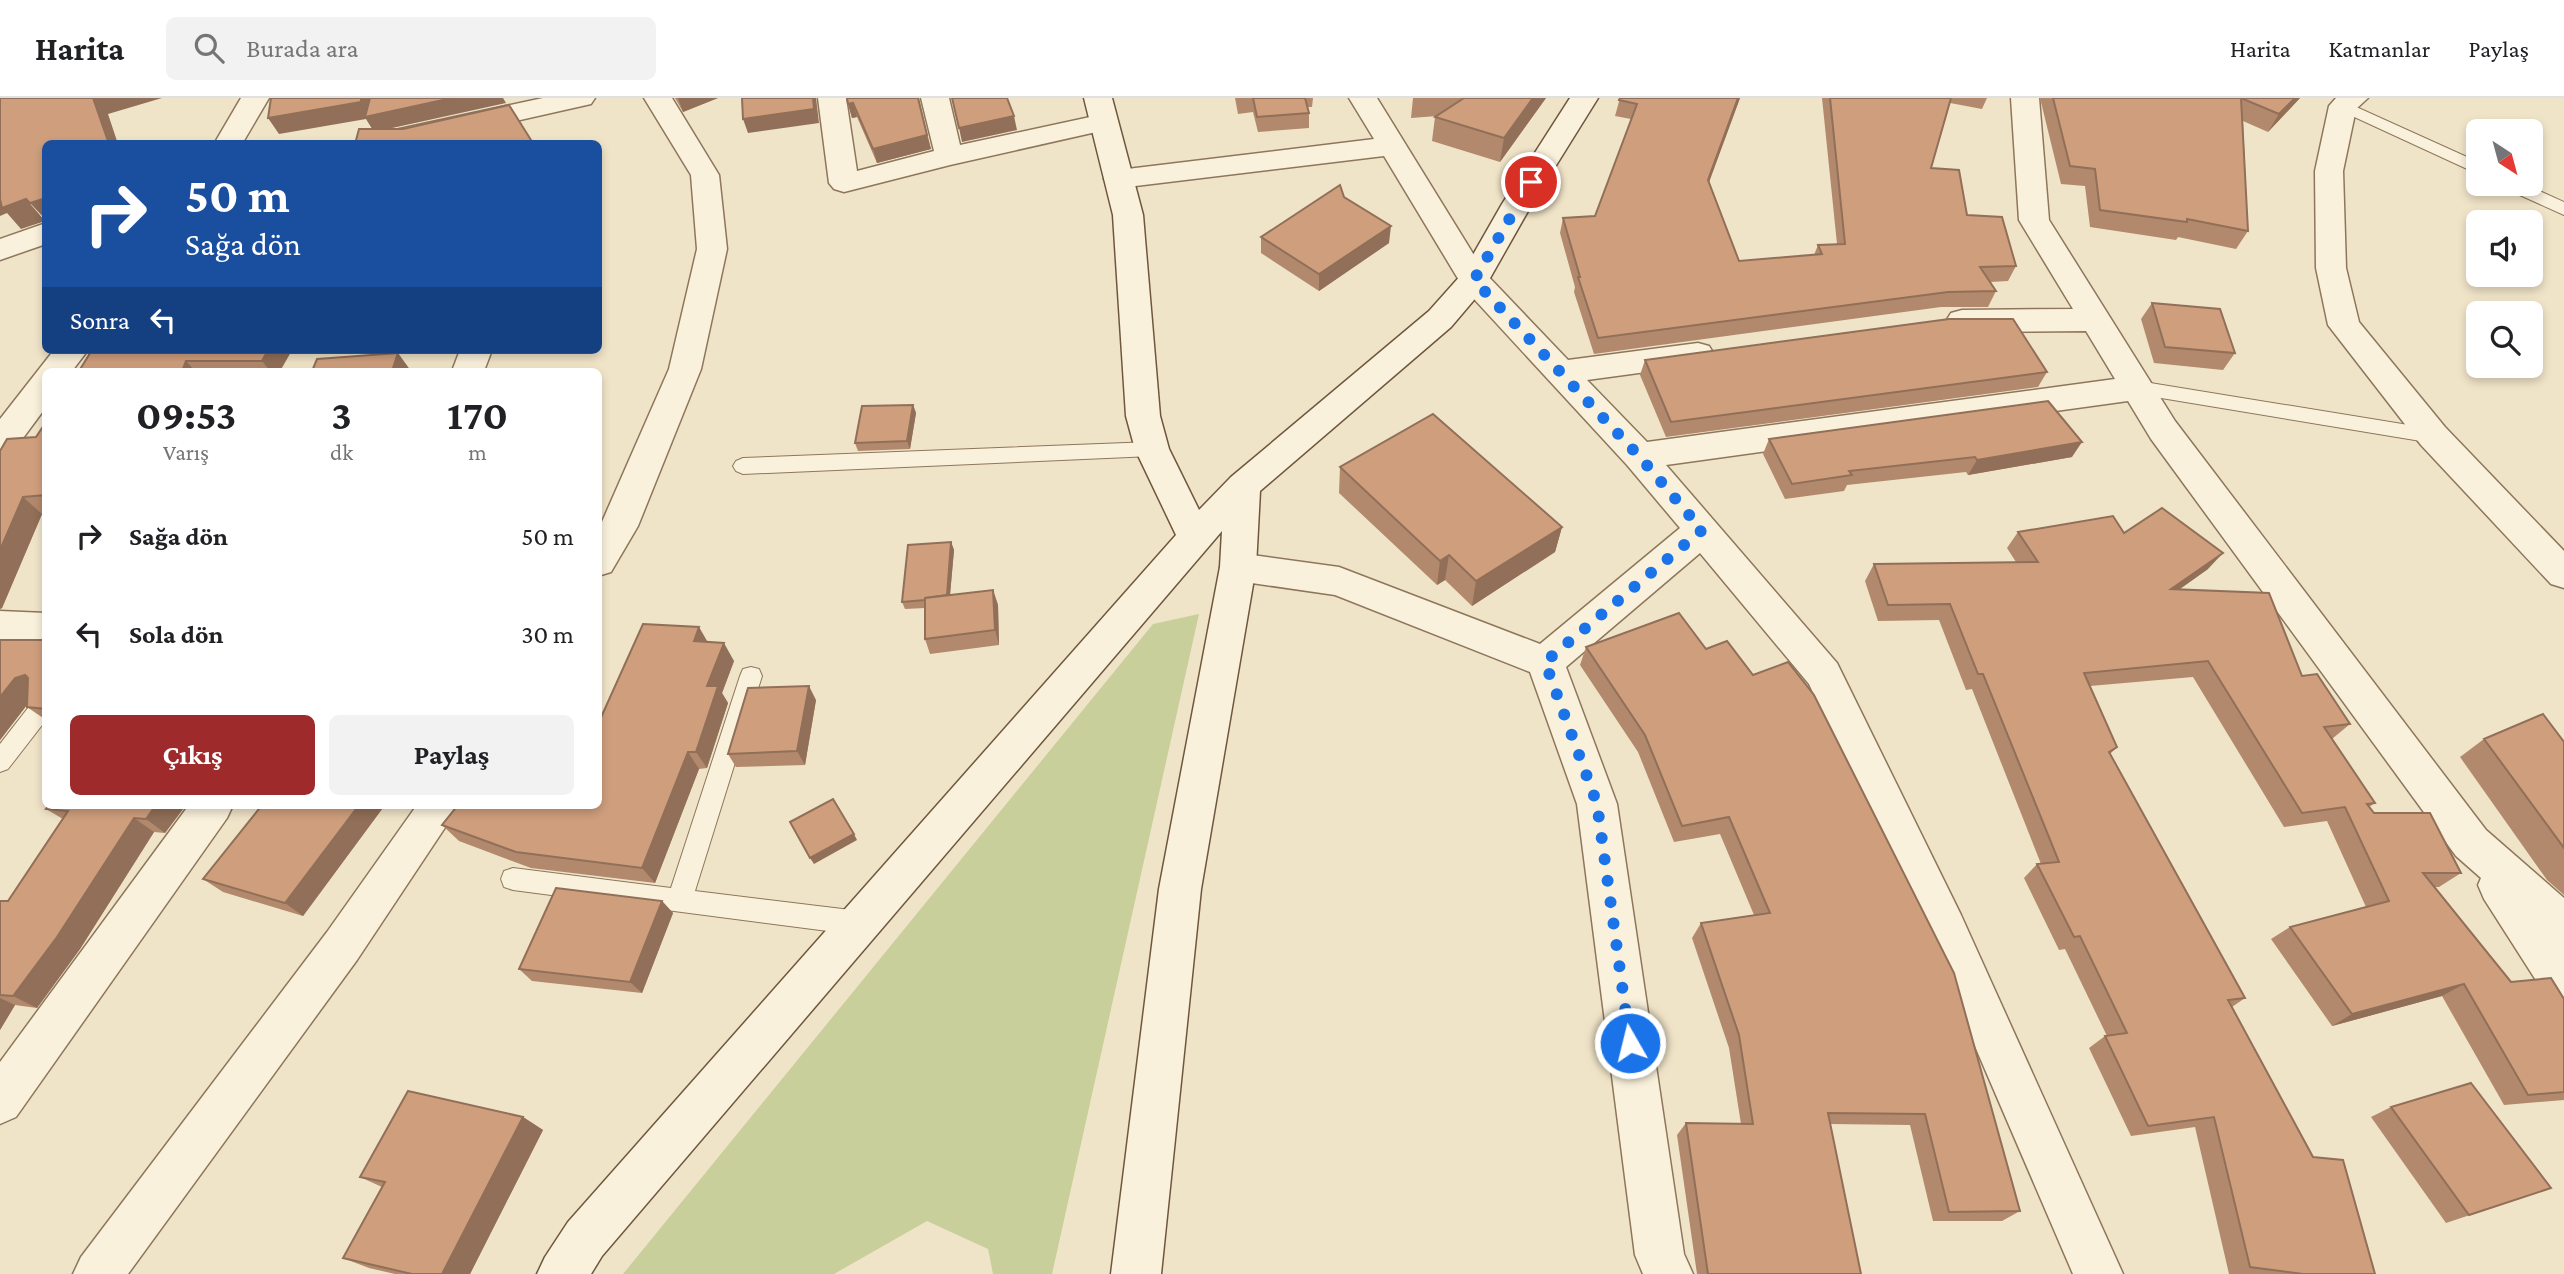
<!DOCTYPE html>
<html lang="tr">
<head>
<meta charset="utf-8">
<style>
  body { margin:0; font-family:"Crimson Pro",serif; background:#f2f2f2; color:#202124; height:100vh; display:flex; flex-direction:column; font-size:26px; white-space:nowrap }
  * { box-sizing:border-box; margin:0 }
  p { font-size:23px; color:#757577 }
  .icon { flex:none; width:38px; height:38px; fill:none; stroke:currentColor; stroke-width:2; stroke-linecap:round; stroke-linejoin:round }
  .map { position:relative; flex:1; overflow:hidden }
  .panel { position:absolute; left:42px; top:270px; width:560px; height:441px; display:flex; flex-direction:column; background:#fff; border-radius:10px; box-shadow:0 4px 10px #0003 }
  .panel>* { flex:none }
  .hud { position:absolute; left:42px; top:42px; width:560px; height:214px; border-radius:10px; box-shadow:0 4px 10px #0003; background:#1a4fa0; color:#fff; overflow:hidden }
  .needle { width:46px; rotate:144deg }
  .tools { position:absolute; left:2466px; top:21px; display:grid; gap:14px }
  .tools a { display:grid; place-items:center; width:77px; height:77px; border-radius:10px; background:#fff; box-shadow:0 4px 10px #0003; font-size:35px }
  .pin { position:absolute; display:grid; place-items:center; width:60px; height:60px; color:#fff; margin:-30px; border:4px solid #fff; border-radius:50%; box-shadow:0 2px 7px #0007 }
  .me { position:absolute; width:77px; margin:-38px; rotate:352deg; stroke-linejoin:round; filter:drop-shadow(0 0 5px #0008) }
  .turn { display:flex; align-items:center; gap:24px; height:147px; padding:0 28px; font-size:32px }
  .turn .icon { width:91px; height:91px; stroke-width:2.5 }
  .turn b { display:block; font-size:49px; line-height:60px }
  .then { display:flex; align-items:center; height:66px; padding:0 28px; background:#0003; gap:14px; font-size:26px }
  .eta { display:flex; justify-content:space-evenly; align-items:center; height:119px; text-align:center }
  .eta b { font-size:42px; font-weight:700; line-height:49px }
  .button { display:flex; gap:14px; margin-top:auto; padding:14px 28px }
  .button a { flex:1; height:80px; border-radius:10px; background:#9e2a2b; color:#fff; font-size:28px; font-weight:700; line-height:80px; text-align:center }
  .button a+a { background:#f2f2f2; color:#202124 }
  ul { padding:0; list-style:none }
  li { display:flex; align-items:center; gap:21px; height:98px; padding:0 28px }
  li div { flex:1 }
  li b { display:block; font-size:26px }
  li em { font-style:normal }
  header { display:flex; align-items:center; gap:42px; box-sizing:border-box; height:98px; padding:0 35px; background:#fff; border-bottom:2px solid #e0e0e0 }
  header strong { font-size:33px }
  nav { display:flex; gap:38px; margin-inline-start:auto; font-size:24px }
  .search { width:490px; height:63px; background:#f2f2f2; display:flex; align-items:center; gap:18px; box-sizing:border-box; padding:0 24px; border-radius:10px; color:#757577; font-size:26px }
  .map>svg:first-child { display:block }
</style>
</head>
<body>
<header>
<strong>Harita</strong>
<div class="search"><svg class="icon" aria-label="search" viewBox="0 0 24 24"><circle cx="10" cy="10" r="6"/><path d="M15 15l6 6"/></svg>Burada ara</div>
<nav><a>Harita</a><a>Katmanlar</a><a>Paylaş</a></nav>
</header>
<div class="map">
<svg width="2564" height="1176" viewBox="0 0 2564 1176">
  <rect width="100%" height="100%" fill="#f0e4c8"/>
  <!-- green -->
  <path fill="#c9cf9b" d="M 1199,516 L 1052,1176 L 993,1176 L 988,1151 L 927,1123 L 834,1176 L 623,1176 L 1153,526 Z"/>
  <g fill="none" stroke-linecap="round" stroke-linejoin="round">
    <defs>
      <g id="lane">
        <path d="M 2343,3 L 2478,64 L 2478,76 L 2337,11 L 2335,8 Z"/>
        <path d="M 2501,86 L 2524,86 L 2564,104 L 2564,117 L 2504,90 Z"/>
        <path d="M 2138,283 L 2433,331 L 2440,333 L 2443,338 L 2440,343 L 2433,345 L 2131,295 L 2128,290 L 2131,285 Z"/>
        <path d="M 1152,344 L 1159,346 L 1162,351 L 1159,356 L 1152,358 L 743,376 L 736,373 L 733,368 L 736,363 L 743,360 Z"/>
        <path d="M 751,569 L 759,571 L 762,578 L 695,793 L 859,813 L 868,817 L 872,825 L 868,833 L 859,837 L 513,792 L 504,789 L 501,781 L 504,773 L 513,770 L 671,790 L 740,578 L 743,571 Z"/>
        <path d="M 46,595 L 46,622 L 8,671 L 0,674 L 0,646 L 38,597 Z"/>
      </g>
      <g id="street">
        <path d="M 241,0 L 269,0 L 242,46 L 214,46 Z"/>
        <path d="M 543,0 L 595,0 L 591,6 L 413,46 L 358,46 L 362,40 L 372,37 Z"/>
        <path d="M 644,0 L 672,0 L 719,77 L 727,151 L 701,271 L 638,428 L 611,474 L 598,478 L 598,433 L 669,271 L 697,151 L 691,77 Z"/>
        <path d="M 818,0 L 846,0 L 857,73 L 934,53 L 921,0 L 949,0 L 960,47 L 1104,16 L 1114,18 L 1118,24 L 1114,30 L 950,67 L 844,94 L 834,91 L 829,85 Z"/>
        <path d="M 1349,0 L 1377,0 L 1485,175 L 1568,262 L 1698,245 L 1709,248 L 1714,256 L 1709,264 L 1698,267 L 1587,282 L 1647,344 L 2115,281 L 2086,233 L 1962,234 L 1951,231 L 1946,223 L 1951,215 L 1962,212 L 2073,211 L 2019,122 L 2011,0 L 2039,0 L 2049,122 L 2175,323 L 2486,732 L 2564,800 L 2564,907 L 2548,901 L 2484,801 L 2478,787 L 2481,780 L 2456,758 L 2151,341 L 2128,303 L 1666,367 L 1837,565 L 1961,817 L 2123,1176 L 2073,1176 L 1928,839 L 1809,586 L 1700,455 L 1566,569 L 1617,706 L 1684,1156 L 1693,1176 L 1643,1176 L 1635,1157 L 1577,706 L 1530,574 L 1335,497 L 1238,483 L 1225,479 L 1220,469 L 1225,459 L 1238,455 L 1339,469 L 1540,546 L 1680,430 L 1627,367 L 1463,189 L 1384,58 L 1119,90 L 1109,87 L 1104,81 L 1109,75 L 1119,72 L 1374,41 Z"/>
        <path d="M 2336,0 L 2368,0 L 2356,11 L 2343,73 L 2346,170 L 2359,224 L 2445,329 L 2564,453 L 2564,490 L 2551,486 L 2421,347 L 2328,227 L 2316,170 L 2315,73 L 2329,8 Z"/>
        <path d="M 46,125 L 46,146 L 0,162 L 0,141 Z"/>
        <path d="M 54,252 L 88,252 L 72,273 L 46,273 L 46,309 L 12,355 L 0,358 L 0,321 Z"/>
        <path d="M 460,252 L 492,252 L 484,273 L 452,273 Z"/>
        <path d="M 0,513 L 46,515 L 46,545 L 0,543 Z"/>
        <path d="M 189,707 L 233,707 L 227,720 L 16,1019 L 0,1026 L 0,964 Z"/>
        <path d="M 417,707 L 460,707 L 357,862 L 128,1176 L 73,1176 L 81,1159 L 327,834 Z"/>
      </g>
      <path id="secondary" d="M 1084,0 L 1112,0 L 1143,117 L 1160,318 L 1169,351 L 1199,412 L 1231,379 L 1429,213 L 1462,176 L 1502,106 L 1570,0 L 1598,0 L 1532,106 L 1485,189 L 1451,229 L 1260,393 L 1256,469 L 1201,791 L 1161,1176 L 1111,1176 L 1159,791 L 1220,469 L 1222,433 L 602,1158 L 591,1176 L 537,1176 L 545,1159 L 568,1124 L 1176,437 L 1135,351 L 1126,318 L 1113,117 Z"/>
    </defs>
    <!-- lane casing -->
    <use href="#lane" stroke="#8d765c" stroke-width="2"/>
    <!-- street casing -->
    <use href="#street" stroke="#8d765c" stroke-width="3"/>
    <!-- secondary casing -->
    <use href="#secondary" stroke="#6f573f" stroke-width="3"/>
    <!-- lane -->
    <use href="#lane" fill="#faf1dc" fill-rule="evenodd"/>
    <!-- street -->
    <use href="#street" fill="#faf1dc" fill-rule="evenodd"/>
    <!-- secondary -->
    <use href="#secondary" fill="#faf1dc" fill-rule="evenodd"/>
  </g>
  <!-- wall -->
  <g fill="#b2896c">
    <path d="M 675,0 L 718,0 L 683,14 Z"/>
    <path d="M 847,0 L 919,1 L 931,51 L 877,65 L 857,19 L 852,20 Z"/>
    <path d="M 1235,0 L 1313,0 L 1312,9 L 1308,9 L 1309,15 L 1309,30 L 1258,34 L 1253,14 L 1238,16 Z"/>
    <path d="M 1413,0 L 1546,0 L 1500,64 L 1432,43 L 1435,19 L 1437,18 L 1411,20 Z"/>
    <path d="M 1620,0 L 1740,0 L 1709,83 L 1739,163 L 1814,157 L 1818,147 L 1837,146 L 1822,0 L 1987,0 L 1982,11 L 1950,5 L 1931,70 L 1967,117 L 2016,168 L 2008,183 L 1990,184 L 1996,193 L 1988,209 L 1941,209 L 1594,256 L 1574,194 L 1575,189 L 1560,135 L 1563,120 L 1595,118 L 1631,21 L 1615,18 Z"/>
    <path d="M 2040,0 L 2300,0 L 2268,34 L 2243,23 L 2248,133 L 2236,151 L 2178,139 L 2176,142 L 2090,129 L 2085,88 L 2061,86 Z"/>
    <path d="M 1261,139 L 1389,145 L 1319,193 L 1261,155 Z"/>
    <path d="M 2152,205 L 2235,255 L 2223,272 L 2154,265 L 2141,221 Z"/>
    <path d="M 92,252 L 292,252 L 280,273 L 79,273 Z"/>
    <path d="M 1645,262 L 2047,274 L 2038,289 L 1666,339 L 1640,277 Z"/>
    <path d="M 913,307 L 916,315 L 910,351 L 858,353 L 855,345 Z"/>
    <path d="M 46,324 L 46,415 L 42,416 L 2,510 L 0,511 L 0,353 L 36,339 Z"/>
    <path d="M 1769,341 L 2072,359 L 1968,377 L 1966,374 L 1847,387 L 1844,393 L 1785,401 L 1763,356 Z"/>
    <path d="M 1340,369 L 1562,429 L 1555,454 L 1472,508 L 1445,482 L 1437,487 L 1339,395 Z"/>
    <path d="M 2018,434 L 2124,435 L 2208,471 L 2180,491 L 2302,578 L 2350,626 L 2332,641 L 2375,705 L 2369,709 L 2374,715 L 2461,775 L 2439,789 L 2434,789 L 2511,884 L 2564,901 L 2564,1002 L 2504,1007 L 2442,898 L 2332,928 L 2271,841 L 2290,829 L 2366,809 L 2327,723 L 2284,729 L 2193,579 L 2090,588 L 2117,649 L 2110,656 L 2245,900 L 2232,909 L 2375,1176 L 2229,1176 L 2195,1029 L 2131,1038 L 2089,950 L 2105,938 L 2107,938 L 2065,851 L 2059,852 L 2024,780 L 2037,766 L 2041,766 L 1972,591 L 1966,592 L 1939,522 L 1878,523 L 1865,483 L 1874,466 L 2016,464 L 2007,450 Z"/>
    <path d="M 951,444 L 954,452 L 950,497 L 993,492 L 998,507 L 999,547 L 930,556 L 925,541 L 925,510 L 905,511 L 902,504 Z"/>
    <path d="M 1679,515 L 2020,1113 L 2002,1123 L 1933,1123 L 1910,1027 L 1830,1026 L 1861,1176 L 1697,1176 L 1677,1037 L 1686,1025 L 1741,1026 L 1729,950 L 1692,840 L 1701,825 L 1754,817 L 1720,736 L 1674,744 L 1638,654 L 1580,567 L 1586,549 Z"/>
    <path d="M 0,542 L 46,542 L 46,622 L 27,609 L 27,607 L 0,642 Z"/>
    <path d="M 708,544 L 734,563 L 722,595 L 728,605 L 707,670 L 699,671 L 655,785 L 531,770 L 459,743 L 442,727 L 598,707 Z"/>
    <path d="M 816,602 L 805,667 L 736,669 L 728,656 Z"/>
    <path d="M 2484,641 L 2564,644 L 2564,797 L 2547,782 L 2460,659 Z"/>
    <path d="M 49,707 L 186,707 L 165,735 L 154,734 L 80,851 L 37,910 L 15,907 L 0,932 L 0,803 L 8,803 L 63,721 L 46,711 Z"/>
    <path d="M 262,707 L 385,707 L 303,818 L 223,794 L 203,781 Z"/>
    <path d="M 662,803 L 673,815 L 642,895 L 532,883 L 519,871 Z"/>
    <path d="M 2391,1009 L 2551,1090 L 2446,1125 L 2371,1019 Z"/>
    <path d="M 523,1019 L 543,1032 L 470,1176 L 395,1176 L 369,1170 L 343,1160 L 382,1089 L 360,1079 Z"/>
  </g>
  <!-- shaded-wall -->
  <g fill="#916f58">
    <path d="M 93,0 L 162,0 L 108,16 L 118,46 L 109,46 Z"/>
    <path d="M 361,0 L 503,0 L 506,5 L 374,34 L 366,21 L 279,36 L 268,20 Z"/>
    <path d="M 678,0 L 718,0 L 683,14 Z"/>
    <path d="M 813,0 L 816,0 L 819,25 L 748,35 L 743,21 Z"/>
    <path d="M 1533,0 L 1546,0 L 1500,64 L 1504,40 Z"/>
    <path d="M 1738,0 L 1740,0 L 1704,98 L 1708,82 Z"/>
    <path d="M 2295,0 L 2300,0 L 2268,34 L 2279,16 Z"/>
    <path d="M 853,5 L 857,19 L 852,20 L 848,6 Z"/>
    <path d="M 1014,18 L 1017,32 L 962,44 L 959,30 Z"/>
    <path d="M 927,37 L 931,51 L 877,65 L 873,51 Z"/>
    <path d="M 0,94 L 26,101 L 45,123 L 21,131 L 7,115 L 0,118 Z"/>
    <path d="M 46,100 L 46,122 L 30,105 Z"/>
    <path d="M 1391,128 L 1389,145 L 1319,193 L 1319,176 Z"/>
    <path d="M 268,252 L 292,252 L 280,273 L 270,273 L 262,263 Z"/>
    <path d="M 398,255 L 411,273 L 392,273 Z"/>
    <path d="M 186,263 L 195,273 L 182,273 Z"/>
    <path d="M 913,307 L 916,315 L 910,351 L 907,343 Z"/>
    <path d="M 2082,344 L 2072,359 L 1968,377 L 1977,362 Z"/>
    <path d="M 23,399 L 42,416 L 2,510 L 0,511 L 0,452 Z"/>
    <path d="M 1562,429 L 1555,454 L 1472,508 L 1476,483 Z"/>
    <path d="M 951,444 L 954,452 L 949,508 L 947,501 Z"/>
    <path d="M 2223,455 L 2208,471 L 2157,507 L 2171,491 Z"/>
    <path d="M 1449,457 L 1445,482 L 1437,487 L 1440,463 Z"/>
    <path d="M 993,492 L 998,507 L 999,547 L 995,532 Z"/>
    <path d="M 699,529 L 710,548 L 694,543 Z"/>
    <path d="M 724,545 L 734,563 L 722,595 L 728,605 L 707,670 L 696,654 L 707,588 Z"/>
    <path d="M 25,577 L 45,592 L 36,595 L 0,642 L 0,599 L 15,580 Z"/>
    <path d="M 809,588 L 816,602 L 805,667 L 797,653 Z"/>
    <path d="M 688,654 L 699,671 L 655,785 L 642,770 Z"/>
    <path d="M 156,707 L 186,707 L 165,735 L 146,721 Z"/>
    <path d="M 359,707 L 385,707 L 303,818 L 285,805 Z"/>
    <path d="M 134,720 L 154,734 L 80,851 L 37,910 L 13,898 Z"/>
    <path d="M 854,736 L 857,742 L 814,766 L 810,760 Z"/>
    <path d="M 662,803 L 673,815 L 642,895 L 630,884 Z"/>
    <path d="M 2464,886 L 2442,898 L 2332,928 L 2352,916 Z"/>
    <path d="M 0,900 L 15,907 L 0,932 Z"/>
    <path d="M 523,1019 L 543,1032 L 470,1176 L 442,1176 Z"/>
  </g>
  <!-- building -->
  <g fill="#cf9f7d" stroke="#916f58" stroke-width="2">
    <path d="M 0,0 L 93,0 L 109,46 L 46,46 L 46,100 L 30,105 L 26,101 L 2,110 L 0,101 Z"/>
    <path d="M 271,0 L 361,0 L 361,4 L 268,20 Z"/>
    <path d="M 370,0 L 452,0 L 365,19 Z"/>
    <path d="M 742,0 L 813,0 L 814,11 L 743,21 Z"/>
    <path d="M 847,0 L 918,0 L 927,37 L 873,51 L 853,5 L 848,6 Z"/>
    <path d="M 952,0 L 1007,0 L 1014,18 L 959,30 Z"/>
    <path d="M 1253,0 L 1305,0 L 1309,15 L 1257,19 Z"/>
    <path d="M 1464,0 L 1533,0 L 1504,40 L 1435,19 Z"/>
    <path d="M 1620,0 L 1738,0 L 1708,82 L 1739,163 L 1822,156 L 1818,147 L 1845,146 L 1830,0 L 1951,0 L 1931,70 L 1959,72 L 1967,117 L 2002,119 L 2016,168 L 1980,169 L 1996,193 L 1948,194 L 1598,240 L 1578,179 L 1580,179 L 1563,120 L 1595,118 L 1637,6 L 1619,2 Z"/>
    <path d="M 2053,0 L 2295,0 L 2279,16 L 2241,0 L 2248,133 L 2187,121 L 2187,124 L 2100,112 L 2095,71 L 2070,68 Z"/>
    <path d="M 509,7 L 531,42 L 531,46 L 355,46 L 359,31 L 403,31 Z"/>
    <path d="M 1340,87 L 1344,99 L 1391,128 L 1319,176 L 1261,139 Z"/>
    <path d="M 2152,205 L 2220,211 L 2235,255 L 2165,249 Z"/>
    <path d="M 1949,221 L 2013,221 L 2047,274 L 1671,324 L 1645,262 Z"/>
    <path d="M 92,252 L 268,252 L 262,263 L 186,263 L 182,273 L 79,273 Z"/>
    <path d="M 398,255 L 392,273 L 312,273 L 317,261 Z"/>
    <path d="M 2048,303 L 2082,344 L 1977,362 L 1975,359 L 1849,373 L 1852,377 L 1792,386 L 1769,341 Z"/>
    <path d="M 913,307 L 907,343 L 855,345 L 862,308 Z"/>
    <path d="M 1433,316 L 1562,429 L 1476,483 L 1449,457 L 1440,463 L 1340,369 Z"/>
    <path d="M 46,324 L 46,397 L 23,399 L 0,452 L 0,353 L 7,341 L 36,339 Z"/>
    <path d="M 2162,410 L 2223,455 L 2171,491 L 2269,495 L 2302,578 L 2317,576 L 2350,626 L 2324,629 L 2375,705 L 2367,706 L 2374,715 L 2430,715 L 2461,775 L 2423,775 L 2511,884 L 2551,880 L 2564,901 L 2564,994 L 2528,997 L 2464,886 L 2352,916 L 2290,829 L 2389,803 L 2345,709 L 2302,715 L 2208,563 L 2084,575 L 2117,649 L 2109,654 L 2245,900 L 2228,902 L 2313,1059 L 2343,1062 L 2375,1176 L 2303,1176 L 2250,1169 L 2214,1019 L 2148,1028 L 2105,938 L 2127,935 L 2080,838 L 2074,839 L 2037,766 L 2059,764 L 1983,576 L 1978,576 L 1950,506 L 1888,507 L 1874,466 L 2038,464 L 2018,434 L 2113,418 L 2124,435 Z"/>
    <path d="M 951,444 L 947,497 L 925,500 L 925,502 L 902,504 L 908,447 Z"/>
    <path d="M 993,492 L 995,532 L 925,541 L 925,500 Z"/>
    <path d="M 1679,515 L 1706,551 L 1727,543 L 1753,577 L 1788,564 L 1814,597 L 1954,875 L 2020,1113 L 1949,1114 L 1925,1016 L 1828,1015 L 1861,1176 L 1708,1176 L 1686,1025 L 1753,1026 L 1739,937 L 1701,825 L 1770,815 L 1729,719 L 1682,728 L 1645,637 L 1586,549 Z"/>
    <path d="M 643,526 L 699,529 L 694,543 L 724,545 L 707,588 L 718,588 L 696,654 L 688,654 L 642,770 L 516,754 L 442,727 L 458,707 L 598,707 L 598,626 Z"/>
    <path d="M 0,542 L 46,542 L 46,611 L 27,609 L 28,580 L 25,577 L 15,580 L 0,599 Z"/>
    <path d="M 809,588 L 797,653 L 728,656 L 748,590 Z"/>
    <path d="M 2543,616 L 2564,644 L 2564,750 L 2484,641 Z"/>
    <path d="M 833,701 L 854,736 L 810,760 L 790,724 Z"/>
    <path d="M 49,707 L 156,707 L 146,721 L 134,720 L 57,839 L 13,898 L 0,897 L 0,803 L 8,803 L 68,713 L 46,711 Z"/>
    <path d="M 262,707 L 359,707 L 285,805 L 203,781 Z"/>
    <path d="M 556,790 L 662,803 L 630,884 L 519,871 Z"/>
    <path d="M 2471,985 L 2551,1090 L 2469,1117 L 2391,1009 Z"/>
    <path d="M 408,993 L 523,1019 L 442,1176 L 412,1176 L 343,1160 L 385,1084 L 360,1079 Z"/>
  </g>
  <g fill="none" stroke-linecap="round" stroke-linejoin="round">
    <!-- route -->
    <path stroke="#1a73e8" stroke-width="12" stroke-dasharray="0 21.6" d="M 1531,84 L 1474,182 L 1639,358 L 1702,432 L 1545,564 L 1597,706 L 1630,945"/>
  </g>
</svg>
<div class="tools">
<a><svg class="needle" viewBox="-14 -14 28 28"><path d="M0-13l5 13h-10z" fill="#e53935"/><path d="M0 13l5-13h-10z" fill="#757577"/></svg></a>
<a><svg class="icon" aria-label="sound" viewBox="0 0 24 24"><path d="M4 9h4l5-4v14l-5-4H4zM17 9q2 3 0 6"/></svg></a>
<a><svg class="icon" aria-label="search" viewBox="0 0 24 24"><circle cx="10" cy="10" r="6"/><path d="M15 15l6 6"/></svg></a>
</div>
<div class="pin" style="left:1531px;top:84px;background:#d93025"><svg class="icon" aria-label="arrive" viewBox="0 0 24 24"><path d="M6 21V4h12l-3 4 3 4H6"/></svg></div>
<svg class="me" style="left:1630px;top:945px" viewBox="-20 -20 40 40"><circle r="17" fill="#1a73e8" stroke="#fff" stroke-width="3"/><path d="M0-11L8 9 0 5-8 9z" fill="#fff"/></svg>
<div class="hud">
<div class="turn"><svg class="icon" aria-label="right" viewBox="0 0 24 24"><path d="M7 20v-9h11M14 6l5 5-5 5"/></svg><div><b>50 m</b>Sağa dön</div></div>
<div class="then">Sonra<svg class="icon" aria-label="left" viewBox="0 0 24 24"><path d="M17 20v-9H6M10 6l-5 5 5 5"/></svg></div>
</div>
<section class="panel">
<div class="eta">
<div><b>09:53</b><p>Varış</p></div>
<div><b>3</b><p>dk</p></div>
<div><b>170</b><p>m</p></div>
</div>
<ul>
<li><svg class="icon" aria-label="right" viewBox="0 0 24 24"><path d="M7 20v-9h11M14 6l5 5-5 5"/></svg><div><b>Sağa dön</b></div><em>50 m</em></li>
<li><svg class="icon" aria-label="left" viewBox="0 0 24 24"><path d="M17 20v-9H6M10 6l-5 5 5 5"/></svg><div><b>Sola dön</b></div><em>30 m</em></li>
</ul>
<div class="button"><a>Çıkış</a><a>Paylaş</a></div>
</section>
</div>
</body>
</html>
